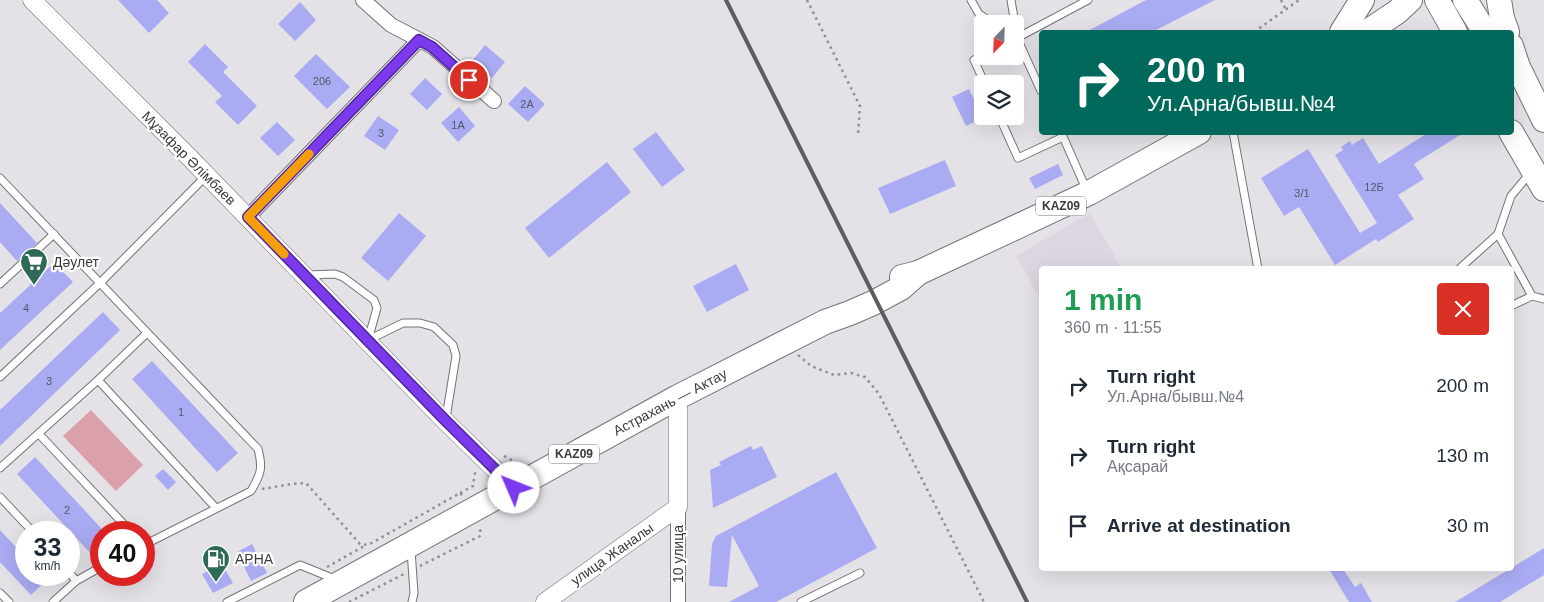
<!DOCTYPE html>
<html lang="en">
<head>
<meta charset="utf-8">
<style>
  body { margin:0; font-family:Arial,sans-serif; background:#f6f6f7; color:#1f2937; height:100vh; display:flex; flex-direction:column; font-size:19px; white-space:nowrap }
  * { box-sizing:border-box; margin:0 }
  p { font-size:16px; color:#747a83 }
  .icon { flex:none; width:28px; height:28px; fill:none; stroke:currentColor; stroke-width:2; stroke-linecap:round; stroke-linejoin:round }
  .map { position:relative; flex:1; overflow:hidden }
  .panel { position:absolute; left:1039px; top:266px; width:475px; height:305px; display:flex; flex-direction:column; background:#fff; border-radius:5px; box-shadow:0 5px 20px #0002 }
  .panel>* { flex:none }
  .banner { position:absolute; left:1039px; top:30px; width:475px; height:105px; border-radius:5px; box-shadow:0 5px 20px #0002; background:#00695c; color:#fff; overflow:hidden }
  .needle { width:32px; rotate:203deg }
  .controls { position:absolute; left:974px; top:15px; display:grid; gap:10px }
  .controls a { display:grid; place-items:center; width:50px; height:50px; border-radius:5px; background:#fff; box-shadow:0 5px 20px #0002; font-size:25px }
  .speed { position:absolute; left:15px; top:521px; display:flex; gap:10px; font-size:25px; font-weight:700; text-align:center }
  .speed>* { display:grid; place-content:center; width:65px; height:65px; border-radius:50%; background:#fff; box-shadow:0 5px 20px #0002; line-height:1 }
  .speed small { font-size:12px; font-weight:400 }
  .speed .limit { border:8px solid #d22; background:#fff; color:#111 }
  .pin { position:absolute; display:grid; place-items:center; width:42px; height:42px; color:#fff; margin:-21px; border:2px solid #fff; border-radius:50%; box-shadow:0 1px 5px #0007 }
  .me { position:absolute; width:55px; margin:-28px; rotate:314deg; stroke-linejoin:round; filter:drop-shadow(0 0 4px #0008) }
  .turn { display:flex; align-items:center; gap:18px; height:105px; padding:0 25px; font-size:22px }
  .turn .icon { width:65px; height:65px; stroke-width:2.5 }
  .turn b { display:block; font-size:35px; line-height:42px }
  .round { display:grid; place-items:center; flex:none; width:52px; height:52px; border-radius:5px; background:#f6f6f7 }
  .headline { display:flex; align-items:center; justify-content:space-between; height:85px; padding:0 25px }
  h1 { font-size:30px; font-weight:600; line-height:38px; color:#1e9e55 }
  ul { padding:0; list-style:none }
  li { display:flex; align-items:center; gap:15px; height:70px; padding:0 25px }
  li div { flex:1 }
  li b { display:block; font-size:19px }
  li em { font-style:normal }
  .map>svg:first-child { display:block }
</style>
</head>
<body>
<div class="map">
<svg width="1544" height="602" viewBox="0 0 1544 602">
  <rect width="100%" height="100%" fill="#e5e2e7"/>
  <!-- built -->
  <path fill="#ddd6e2" d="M 1090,213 L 1122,269 L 1041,269 L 1041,300 L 1016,256 Z"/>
  <!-- green -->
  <path fill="#daa1aa" d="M 91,410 L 143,465 L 116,491 L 63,436 Z"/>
  <!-- building -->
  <g fill="#aaacf3">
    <path d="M 118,0 L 157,0 L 169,13 L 149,33 Z"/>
    <path d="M 1146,0 L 1215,0 L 1152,32 L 1086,32 Z"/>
    <path d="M 300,2 L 316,20 L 295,41 L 278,24 Z"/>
    <path d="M 205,44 L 228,67 L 223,72 L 257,106 L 238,125 L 215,102 L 222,96 L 188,62 Z"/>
    <path d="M 485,45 L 505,62 L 492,78 L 472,61 Z"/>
    <path d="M 316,54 L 350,87 L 327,109 L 294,76 Z"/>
    <path d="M 425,78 L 442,94 L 427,110 L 410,94 Z"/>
    <path d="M 525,86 L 545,104 L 528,122 L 508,104 Z"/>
    <path d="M 969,89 L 983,118 L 966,126 L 952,97 Z"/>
    <path d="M 459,107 L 475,126 L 458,142 L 441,123 Z"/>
    <path d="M 378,116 L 399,130 L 385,150 L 364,136 Z"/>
    <path d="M 277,122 L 295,140 L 278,156 L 260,138 Z"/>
    <path d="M 656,132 L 685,170 L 662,187 L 633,149 Z"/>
    <path d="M 1429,132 L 1465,132 L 1414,164 L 1424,179 L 1398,195 L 1414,219 L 1378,242 L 1376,239 L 1335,265 L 1299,207 L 1284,216 L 1261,178 L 1308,149 L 1360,233 L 1377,223 L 1335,155 L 1343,150 L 1341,147 L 1350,141 L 1352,145 L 1363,138 L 1379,164 Z"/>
    <path d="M 945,160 L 956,186 L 890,214 L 878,188 Z"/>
    <path d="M 607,162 L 631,192 L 549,258 L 525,228 Z"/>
    <path d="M 1058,164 L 1063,175 L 1035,189 L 1029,178 Z"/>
    <path d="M 0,203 L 37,243 L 17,261 L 0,242 Z"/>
    <path d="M 399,213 L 426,236 L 388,281 L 361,258 Z"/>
    <path d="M 54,263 L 73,282 L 0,350 L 0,313 Z"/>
    <path d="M 736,264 L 749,290 L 707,312 L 693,286 Z"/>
    <path d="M 103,312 L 120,330 L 0,446 L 0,410 Z"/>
    <path d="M 152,361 L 238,453 L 217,472 L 132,379 Z"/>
    <path d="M 751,446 L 753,450 L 762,446 L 777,477 L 713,508 L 710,470 L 721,465 L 719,462 Z"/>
    <path d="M 35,457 L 101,528 L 101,548 L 93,556 L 17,474 Z"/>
    <path d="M 163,469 L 176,482 L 168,490 L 155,476 Z"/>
    <path d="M 836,472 L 877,548 L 776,602 L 729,602 L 759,586 L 732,535 L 727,587 L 709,586 L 712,544 L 716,536 Z"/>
    <path d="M 0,530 L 26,558 L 26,575 L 52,575 L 31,595 L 0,562 Z"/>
    <path d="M 252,544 L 267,573 L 251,581 L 237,552 Z"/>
    <path d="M 1544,548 L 1544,575 L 1500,602 L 1455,602 Z"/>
    <path d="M 222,564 L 233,583 L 213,593 L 202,574 Z"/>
    <path d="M 1329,569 L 1343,569 L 1355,587 L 1361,583 L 1372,602 L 1349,602 Z"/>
  </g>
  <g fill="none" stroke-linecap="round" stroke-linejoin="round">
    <defs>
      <g id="service">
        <path d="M 971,0 L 979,14 L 994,24"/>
        <path d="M 1011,0 L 1015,24"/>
        <path d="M 1015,25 L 1017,38 L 1041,91"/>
        <path d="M 1015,39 L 1088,0"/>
        <path d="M 982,56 L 974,60 L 985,84"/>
        <path d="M 999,116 L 1018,158 L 1063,137"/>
        <path d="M 1061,132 L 1087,191"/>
        <path d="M 1233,132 L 1258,269"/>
        <path d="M 1531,172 L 1511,196 L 1498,234 L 1532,296 L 1544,299"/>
        <path d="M 0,178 L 258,449 C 263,468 261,474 251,491 L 144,545"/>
        <path d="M 1459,269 L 1498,234"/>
        <path d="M 306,275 L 335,274 L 343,277 L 374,300 L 377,308 L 368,340"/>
        <path d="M 0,284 L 54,234"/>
        <path d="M 1511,306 L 1532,296"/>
        <path d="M 368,340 L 403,323 L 420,323 L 434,327 L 453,345 L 456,356 L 446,418"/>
        <path d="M 0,377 L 100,283 L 207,175"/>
        <path d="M 98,380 L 216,508"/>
        <path d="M 39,434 L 131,532"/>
        <path d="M 0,468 L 98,380 L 147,333"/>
        <path d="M 0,497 L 33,532"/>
        <path d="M 411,550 L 414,593 L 412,602"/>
        <path d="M 69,572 L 76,581 L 101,567"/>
        <path d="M 0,593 L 9,602"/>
        <path d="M 53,602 L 76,581"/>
        <path d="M 227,602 L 300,565 L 337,580"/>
        <path d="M 801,602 L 860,573"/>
      </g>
      <g id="minor">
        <path d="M 363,0 L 391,25 L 433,47 L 494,101"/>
        <path d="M 248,217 L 419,40"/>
        <path d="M 678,507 L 678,602"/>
      </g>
      <g id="tertiary">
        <path d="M 32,0 L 189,157 L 445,421 L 514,488"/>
        <path d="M 545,602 L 678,507 L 678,397"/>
      </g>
      <g id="trunk">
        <path d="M 1437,0 L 1455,32"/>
        <path d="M 1465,0 L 1485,32"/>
        <path d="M 1499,0 L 1502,18 L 1507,32"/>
        <path d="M 1342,32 L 1362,0"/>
        <path d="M 1367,32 L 1397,12 L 1410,0"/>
        <path d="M 1511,46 L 1518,67 L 1544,120"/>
        <path d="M 1511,132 L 1544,189"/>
        <path d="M 902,277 L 918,273 L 1089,193 L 1199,132"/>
        <path d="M 306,602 L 678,397 L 825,322 L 850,313 L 873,303 L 901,288 L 918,273"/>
      </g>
    </defs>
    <!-- service casing -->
    <use href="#service" stroke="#747275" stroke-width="9"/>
    <!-- minor casing -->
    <use href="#minor" stroke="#747275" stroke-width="16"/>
    <!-- tertiary casing -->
    <use href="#tertiary" stroke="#747275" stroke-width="19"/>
    <!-- trunk casing -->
    <use href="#trunk" stroke="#747275" stroke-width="26"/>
    <!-- path -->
    <g stroke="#918f93" stroke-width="2.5" stroke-dasharray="2.5 4" stroke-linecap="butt">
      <path d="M 807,0 L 860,106 L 858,135"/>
      <path d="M 1281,0 L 1286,10"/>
      <path d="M 1254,32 L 1299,0"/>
      <path d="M 798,355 L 811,366 L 834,375 L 851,373 L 865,377 L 879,394 L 984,602"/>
      <path d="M 504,456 L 519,464"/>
      <path d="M 262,489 L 291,484 L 306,483 L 360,544 L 368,545 L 460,493 L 462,495"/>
      <path d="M 460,493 L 473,486 L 475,473 L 473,470"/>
      <path d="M 420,566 L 480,536 L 481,532 L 478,526"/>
      <path d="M 327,567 L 366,545"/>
      <path d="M 349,602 L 404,574"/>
    </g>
    <!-- service -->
    <use href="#service" stroke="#fff" stroke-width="7"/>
    <!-- minor -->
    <use href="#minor" stroke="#fff" stroke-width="14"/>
    <!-- tertiary -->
    <use href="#tertiary" stroke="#fff" stroke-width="18"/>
    <!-- trunk -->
    <use href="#trunk" stroke="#fff" stroke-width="24"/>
    <!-- rail -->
    <path stroke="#5d5c5f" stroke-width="4" d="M 726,0 L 1027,602"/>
  </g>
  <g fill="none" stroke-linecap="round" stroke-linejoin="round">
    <defs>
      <path id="route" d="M 469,80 L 432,47 L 419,40 L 248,217 L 445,420 L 514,488"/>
    </defs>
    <!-- route casing -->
    <use href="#route" stroke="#51269a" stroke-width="12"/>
    <!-- route -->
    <use href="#route" stroke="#7c3aed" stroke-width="9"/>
    <!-- slow -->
    <path stroke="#f59e0b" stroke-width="9" d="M 284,254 L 248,217 L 309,154"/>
  </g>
  <!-- icons -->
  <defs>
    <symbol id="supermarket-pin" viewBox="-11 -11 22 30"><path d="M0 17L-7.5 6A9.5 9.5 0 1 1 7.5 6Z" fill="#2e6a55" stroke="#fff"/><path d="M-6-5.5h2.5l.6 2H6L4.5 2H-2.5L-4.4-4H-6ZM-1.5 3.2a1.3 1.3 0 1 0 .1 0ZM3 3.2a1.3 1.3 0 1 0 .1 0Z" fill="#fff"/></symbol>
    <symbol id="fuel-pin" viewBox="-11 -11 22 30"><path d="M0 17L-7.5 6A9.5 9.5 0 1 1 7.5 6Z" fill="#2e6a55" stroke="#fff"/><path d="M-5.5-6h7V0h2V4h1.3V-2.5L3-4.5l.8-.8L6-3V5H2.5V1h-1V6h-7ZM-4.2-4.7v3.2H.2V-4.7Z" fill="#fff"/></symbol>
  </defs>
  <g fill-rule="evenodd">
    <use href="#supermarket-pin" x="18" y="246" width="32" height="43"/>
    <use href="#fuel-pin" x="200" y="543" width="32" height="43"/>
  </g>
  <g text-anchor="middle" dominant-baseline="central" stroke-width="4.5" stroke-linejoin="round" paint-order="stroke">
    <!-- number labels -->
    <g font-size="11" fill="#57566a">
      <text x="322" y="81">206</text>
      <text x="527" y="104">2А</text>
      <text x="458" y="125">1А</text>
      <text x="381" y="133">3</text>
      <text x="1374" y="187">12Б</text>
      <text x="1302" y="193">3/1</text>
      <text x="26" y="308">4</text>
      <text x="49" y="381">3</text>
      <text x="181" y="412">1</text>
      <text x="67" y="510">2</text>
    </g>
    <!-- shield labels -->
    <g fill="#fff" stroke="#767576" stroke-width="1">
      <rect x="1036" y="196.5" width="50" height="19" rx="4"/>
      <rect x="549" y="444.5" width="50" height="19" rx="4"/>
    </g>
    <g font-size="12" font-weight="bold" fill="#3b3a3c">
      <text x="1061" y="206">KAZ09</text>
      <text x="574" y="454">KAZ09</text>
    </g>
    <!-- street labels -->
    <g font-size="14" fill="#3b3a3c" stroke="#fff">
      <text transform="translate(189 158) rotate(45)">Мұзафар Әлімбаев</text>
      <text transform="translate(670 402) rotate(-28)">Астрахань — Актау</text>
      <text transform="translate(612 554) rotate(-35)">улица Жаналы</text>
      <text transform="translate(678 554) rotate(-90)">10 улица</text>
    </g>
    <!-- poi labels -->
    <g font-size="14" fill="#3b3a3c" stroke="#fff" text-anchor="start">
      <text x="53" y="262">Дәулет</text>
      <text x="235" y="559">АРНА</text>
    </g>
  </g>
</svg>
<div class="controls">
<a><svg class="needle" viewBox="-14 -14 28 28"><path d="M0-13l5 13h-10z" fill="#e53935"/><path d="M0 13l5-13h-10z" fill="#747a83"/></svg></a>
<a><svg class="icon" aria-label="layers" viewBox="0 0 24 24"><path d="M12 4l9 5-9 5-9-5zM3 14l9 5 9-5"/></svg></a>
</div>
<div class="speed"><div>33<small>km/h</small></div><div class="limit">40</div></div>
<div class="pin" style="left:469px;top:80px;background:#d93025"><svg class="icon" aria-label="arrive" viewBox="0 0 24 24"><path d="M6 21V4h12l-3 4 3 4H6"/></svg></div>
<svg class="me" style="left:514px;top:488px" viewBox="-20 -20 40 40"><circle r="19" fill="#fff"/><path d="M0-13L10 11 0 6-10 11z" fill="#7c3aed"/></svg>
<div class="banner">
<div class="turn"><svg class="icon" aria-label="right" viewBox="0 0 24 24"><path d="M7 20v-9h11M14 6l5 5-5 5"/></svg><div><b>200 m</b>Ул.Арна/бывш.№4</div></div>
</div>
<section class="panel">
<div class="headline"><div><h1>1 min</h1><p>360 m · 11:55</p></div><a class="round" style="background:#d93025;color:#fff"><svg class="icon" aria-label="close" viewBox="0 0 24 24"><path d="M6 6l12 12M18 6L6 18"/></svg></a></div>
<ul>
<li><svg class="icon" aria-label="right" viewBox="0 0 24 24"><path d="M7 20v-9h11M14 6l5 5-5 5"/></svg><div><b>Turn right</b><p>Ул.Арна/бывш.№4</p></div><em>200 m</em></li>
<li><svg class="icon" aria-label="right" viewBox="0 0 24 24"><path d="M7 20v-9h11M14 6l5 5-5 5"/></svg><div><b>Turn right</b><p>Ақсарай</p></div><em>130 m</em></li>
<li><svg class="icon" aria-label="arrive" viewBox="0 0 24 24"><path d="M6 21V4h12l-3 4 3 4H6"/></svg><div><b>Arrive at destination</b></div><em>30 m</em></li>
</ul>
</section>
</div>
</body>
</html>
